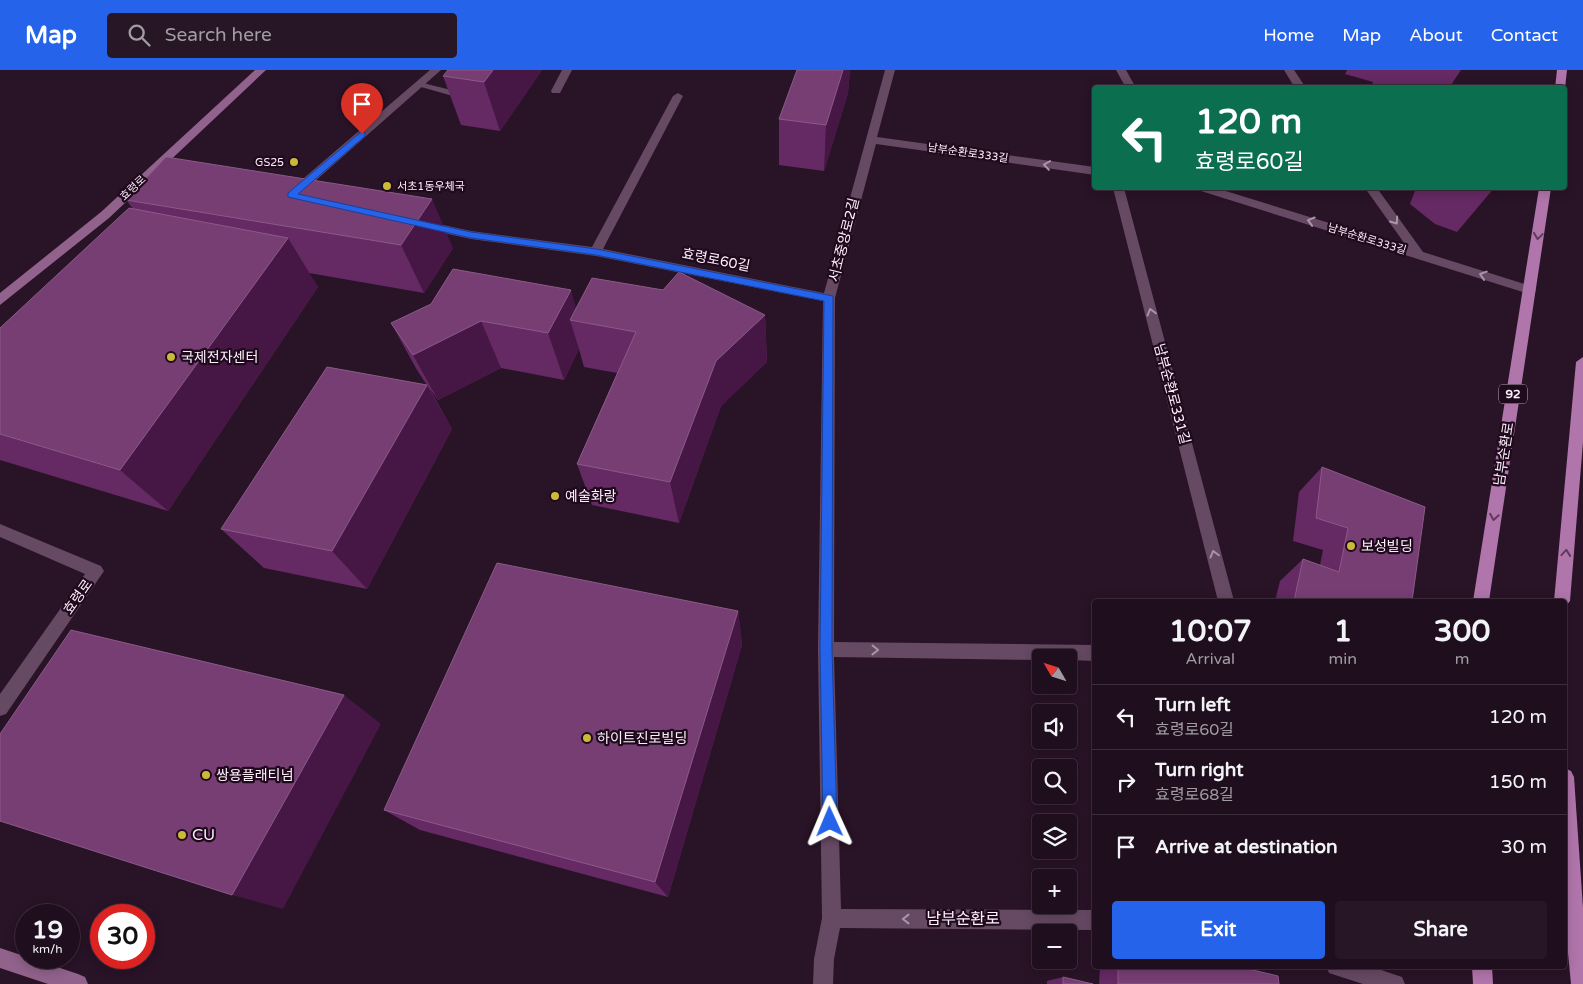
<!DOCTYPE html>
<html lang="en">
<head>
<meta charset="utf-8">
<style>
  body { margin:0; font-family:"Varela Round","Noto Sans KR",sans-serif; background:#271726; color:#f1f3f6; height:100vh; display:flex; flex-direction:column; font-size:19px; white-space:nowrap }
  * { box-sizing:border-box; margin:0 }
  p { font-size:16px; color:#a19ca4 }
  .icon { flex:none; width:28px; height:28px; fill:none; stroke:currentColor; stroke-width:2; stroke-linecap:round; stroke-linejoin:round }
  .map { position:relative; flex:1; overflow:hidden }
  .side { position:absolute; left:1092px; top:529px; width:475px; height:370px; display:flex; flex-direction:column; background:#1f0e1d; border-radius:5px; box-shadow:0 2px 12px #0003,0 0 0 1px #3c2e3b }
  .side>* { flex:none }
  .banner { position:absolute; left:1092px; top:15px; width:475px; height:105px; border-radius:5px; box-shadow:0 2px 12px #0003,0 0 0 1px #3c2e3b; background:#0b6e4f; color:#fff; overflow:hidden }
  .needle { width:32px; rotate:309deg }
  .fabs { position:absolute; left:1032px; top:579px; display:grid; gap:10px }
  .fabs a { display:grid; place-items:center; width:45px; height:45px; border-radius:5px; background:#1f0e1d; box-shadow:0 2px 12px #0003,0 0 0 1px #3c2e3b; font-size:25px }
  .speed { position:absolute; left:15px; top:834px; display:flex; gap:10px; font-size:25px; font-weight:700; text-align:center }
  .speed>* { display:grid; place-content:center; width:65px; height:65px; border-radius:50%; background:#1f0e1d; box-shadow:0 2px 12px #0003,0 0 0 1px #3c2e3b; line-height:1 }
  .speed small { font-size:12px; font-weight:400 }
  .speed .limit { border:8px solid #d22; background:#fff; color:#111 }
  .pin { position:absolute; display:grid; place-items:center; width:42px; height:42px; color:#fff; margin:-51px -21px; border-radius:50% 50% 50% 0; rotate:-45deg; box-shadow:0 0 5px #0007 }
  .pin .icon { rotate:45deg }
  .me { position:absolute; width:55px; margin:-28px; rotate:359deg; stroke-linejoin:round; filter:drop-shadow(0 0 4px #0008) }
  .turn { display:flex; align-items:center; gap:18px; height:105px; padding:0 20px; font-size:22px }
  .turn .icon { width:65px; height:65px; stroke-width:2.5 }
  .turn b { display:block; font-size:35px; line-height:42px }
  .eta { display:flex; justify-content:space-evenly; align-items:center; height:85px; text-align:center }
  .eta b { font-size:30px; font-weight:800; line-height:35px }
  .primary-button { display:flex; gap:10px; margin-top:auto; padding:10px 20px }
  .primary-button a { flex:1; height:58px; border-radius:5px; background:#2563eb; color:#fff; font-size:20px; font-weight:800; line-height:58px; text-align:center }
  .primary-button a+a { background:#271726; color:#f1f3f6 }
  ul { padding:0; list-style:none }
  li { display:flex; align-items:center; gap:15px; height:65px; padding:0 20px; border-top:1px solid #3c2e3b }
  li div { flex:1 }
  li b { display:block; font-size:19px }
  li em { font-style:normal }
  header { display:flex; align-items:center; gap:30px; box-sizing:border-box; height:70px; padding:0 25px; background:#2563eb; color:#fff }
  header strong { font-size:24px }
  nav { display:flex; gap:28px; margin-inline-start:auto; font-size:18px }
  .search { width:350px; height:45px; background:#271726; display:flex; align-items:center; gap:12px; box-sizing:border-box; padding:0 18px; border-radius:5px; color:#a19ca4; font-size:19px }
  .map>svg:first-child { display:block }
</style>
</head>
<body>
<header>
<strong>Map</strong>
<div class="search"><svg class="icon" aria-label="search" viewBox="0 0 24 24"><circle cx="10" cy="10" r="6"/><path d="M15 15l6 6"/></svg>Search here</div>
<nav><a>Home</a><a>Map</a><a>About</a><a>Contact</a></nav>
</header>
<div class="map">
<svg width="1583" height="914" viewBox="0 0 1583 914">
  <rect width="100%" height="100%" fill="#291327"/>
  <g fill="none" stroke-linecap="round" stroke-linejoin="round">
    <!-- service -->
    <g fill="#664963" fill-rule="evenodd">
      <path d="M 485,0 L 495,0 L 476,23 L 460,28 L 414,15 L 419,12 L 459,22 L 468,19 Z"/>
      <path d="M 562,0 L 572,0 L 560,23 L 552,23 L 551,21 Z"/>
    </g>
    <!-- minor -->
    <g fill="#664963" fill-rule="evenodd">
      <path d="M 430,0 L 441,0 L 298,126 L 290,126 L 290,120 Z"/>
      <path d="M 885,0 L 895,0 L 877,67 L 1095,97 L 1095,105 L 876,74 L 835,228 L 834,572 L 1095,575 L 1095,591 L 1069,590 L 1069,588 L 1041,588 L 1041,590 L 834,587 L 841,839 L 1095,840 L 1095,860 L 840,858 L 834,889 L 833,914 L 813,914 L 814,889 L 822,848 L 818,579 L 823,231 L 596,186 L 471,169 L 425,159 L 419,155 L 425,151 L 471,161 L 592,177 L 673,26 L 678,23 L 683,26 L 603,179 L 824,223 Z"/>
      <path d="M 1116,0 L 1126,0 L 1136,18 L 1126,18 Z"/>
      <path d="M 1284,0 L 1294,0 L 1306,18 L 1295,18 Z"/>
      <path d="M 1113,118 L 1124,118 L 1234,531 L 1218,531 Z"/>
      <path d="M 1199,118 L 1216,118 L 1407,177 L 1365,118 L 1377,118 L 1423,182 L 1534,217 L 1536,220 L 1534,223 L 1526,223 L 1201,121 Z"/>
      <path d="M 0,454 L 101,496 L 104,501 L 6,644 L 0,646 L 0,624 L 85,504 L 0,467 Z"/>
      <path d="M 1326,896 L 1369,896 L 1402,907 L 1405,914 L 1363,914 L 1329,903 Z"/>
    </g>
    <!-- secondary -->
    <g fill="#90628c" fill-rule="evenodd">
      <path d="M 255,0 L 266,0 L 109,148 L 0,235 L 0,223 L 101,142 Z"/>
      <path d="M 0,878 L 78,904 L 85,907 L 88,914 L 48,914 L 0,898 Z"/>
    </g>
    <!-- primary -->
    <g fill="#b075ab" fill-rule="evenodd">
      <path d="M 1557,0 L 1567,0 L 1565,18 L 1555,18 Z"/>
      <path d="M 1539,118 L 1551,118 L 1489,531 L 1473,531 Z"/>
      <path d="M 1583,287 L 1583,372 L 1570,531 L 1565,537 L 1565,531 L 1554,531 L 1576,292 Z"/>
      <path d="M 1565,698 L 1571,701 L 1574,707 L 1583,838 L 1583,914 L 1571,914 L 1565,852 Z"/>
      <path d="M 1472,896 L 1492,896 L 1493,914 L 1473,914 Z"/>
    </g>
  </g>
  <!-- wall -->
  <g fill="#652963">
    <path d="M 542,0 L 500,61 L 461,55 L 443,6 Z"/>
    <path d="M 797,0 L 850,0 L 848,23 L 824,101 L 779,95 L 779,49 Z"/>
    <path d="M 1347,0 L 1461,0 L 1449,18 L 1371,18 L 1373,12 L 1345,4 Z"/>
    <path d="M 1416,118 L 1494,118 L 1457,162 L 1435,154 L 1410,134 Z"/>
    <path d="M 126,130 L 453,178 L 424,223 L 309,203 L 318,217 L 168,441 L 0,390 L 0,258 L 133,139 Z"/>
    <path d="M 576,238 L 765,245 L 767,292 L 721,336 L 679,453 L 592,435 L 577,394 L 617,303 L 584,297 L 579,279 L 564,310 L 501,298 L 438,330 L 430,319 L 452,359 L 367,519 L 264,498 L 221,459 L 427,315 L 417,300 L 391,253 Z"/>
    <path d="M 1322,397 L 1412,531 L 1275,531 L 1280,511 L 1303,489 L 1320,495 L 1323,480 L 1293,471 L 1299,422 Z"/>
    <path d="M 738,541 L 742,575 L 668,827 L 420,760 L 384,740 Z"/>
    <path d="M 1100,896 L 1236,896 L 1279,914 L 1099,914 Z"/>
    <path d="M 1063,907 L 1093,914 L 1047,914 L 1047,911 Z"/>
  </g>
  <!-- shaded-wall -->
  <g fill="#461744">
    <path d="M 493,0 L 542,0 L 500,61 L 484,12 Z"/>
    <path d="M 843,0 L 850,0 L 848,23 L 824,101 L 826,55 Z"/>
    <path d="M 432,129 L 453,178 L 424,223 L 401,175 Z"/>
    <path d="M 288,168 L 318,217 L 168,441 L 120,400 Z"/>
    <path d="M 571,220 L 580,252 L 570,250 L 579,279 L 564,310 L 548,263 Z"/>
    <path d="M 765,245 L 767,292 L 721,336 L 679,453 L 670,412 L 716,291 Z"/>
    <path d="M 481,251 L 501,298 L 438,330 L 413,285 Z"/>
    <path d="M 427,315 L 452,359 L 367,519 L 332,481 Z"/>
    <path d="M 738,541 L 742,575 L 668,827 L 655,812 Z"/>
    <path d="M 344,625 L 381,654 L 283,839 L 232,825 Z"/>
  </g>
  <!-- building -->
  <g fill="#763e73" stroke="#8b5a88">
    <path d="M 448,0 L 493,0 L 484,12 L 443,6 Z"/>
    <path d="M 797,0 L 843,0 L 826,55 L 779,49 Z"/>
    <path d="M 166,87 L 432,129 L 401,175 L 126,130 Z"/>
    <path d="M 129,138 L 288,168 L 120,400 L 0,364 L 0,258 Z"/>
    <path d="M 453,199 L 571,220 L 548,263 L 481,251 L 413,285 L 391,253 L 431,234 Z"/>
    <path d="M 679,202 L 765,245 L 716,291 L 670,412 L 577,394 L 636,262 L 570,250 L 592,208 L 663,220 Z"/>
    <path d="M 327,297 L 427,315 L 332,481 L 221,459 Z"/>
    <path d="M 1322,397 L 1425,437 L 1412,531 L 1294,531 L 1303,489 L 1339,502 L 1348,458 L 1316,448 Z"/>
    <path d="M 497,493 L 738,541 L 655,812 L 384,740 Z"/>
    <path d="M 71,560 L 344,625 L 232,825 L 0,751 L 0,664 Z"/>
    <path d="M 1118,896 L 1236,896 L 1278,906 L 1279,914 L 1118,914 Z"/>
    <path d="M 1063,907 L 1093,914 L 1063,914 Z"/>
  </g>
  <!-- one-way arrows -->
  <defs><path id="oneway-chevron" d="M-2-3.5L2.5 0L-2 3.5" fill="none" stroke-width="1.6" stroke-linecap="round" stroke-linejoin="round" transform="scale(1.25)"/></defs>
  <g stroke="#aa94a8">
    <use href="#oneway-chevron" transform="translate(1047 95) rotate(-172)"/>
    <use href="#oneway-chevron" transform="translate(1311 151) rotate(-163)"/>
    <use href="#oneway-chevron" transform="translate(1395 151) rotate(55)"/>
    <use href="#oneway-chevron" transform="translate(1483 205) rotate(-162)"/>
    <use href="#oneway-chevron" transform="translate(1151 242) rotate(-105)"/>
    <use href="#oneway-chevron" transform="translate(1214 484) rotate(-105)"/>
    <use href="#oneway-chevron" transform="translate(875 580) rotate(1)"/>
    <use href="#oneway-chevron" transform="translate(906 849) rotate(-180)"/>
  </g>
  <g stroke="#603a5d">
    <use href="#oneway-chevron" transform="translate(1538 166) rotate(98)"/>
    <use href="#oneway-chevron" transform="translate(1494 447) rotate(99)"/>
    <use href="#oneway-chevron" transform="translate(1566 483) rotate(-85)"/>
  </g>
  <!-- route -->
  <path fill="#2563eb" stroke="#184099" d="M 362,61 L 365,62 L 365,66 L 298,124 L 471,162 L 596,179 L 833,226 L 832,579 L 837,752 L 835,757 L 830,759 L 825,757 L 823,752 L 820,579 L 824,231 L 596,185 L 471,168 L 288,127 L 288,123 Z"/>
  <!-- markers -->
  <g fill="#cdb938" stroke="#1f0a1d" stroke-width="2">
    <circle cx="294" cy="92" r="5"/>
    <circle cx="387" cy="116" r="5"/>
    <circle cx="171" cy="287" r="5"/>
    <circle cx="555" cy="426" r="5"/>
    <circle cx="1351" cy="476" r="5"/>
    <circle cx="587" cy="668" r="5"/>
    <circle cx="206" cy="705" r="5"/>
    <circle cx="182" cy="765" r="5"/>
  </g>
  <g text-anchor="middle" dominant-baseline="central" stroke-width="4.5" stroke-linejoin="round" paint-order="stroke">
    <!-- far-street labels -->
    <g font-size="11" fill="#feeffc" stroke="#1f0a1d">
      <text transform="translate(968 83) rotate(8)">남부순환로333길</text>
      <text transform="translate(133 118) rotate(-43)">효령로</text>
      <text transform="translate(1367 169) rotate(17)">남부순환로333길</text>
    </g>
    <!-- far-poi labels -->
    <g font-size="11" fill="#feeffc" stroke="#1f0a1d" text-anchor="end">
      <text x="284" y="92">GS25</text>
      <text x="397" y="116" text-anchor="start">서초1동우체국</text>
    </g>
    <!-- shield labels -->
    <rect fill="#1f0a1d" stroke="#bbaab9" stroke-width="1" x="1499" y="314.5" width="28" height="19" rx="4"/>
    <g font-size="12" font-weight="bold" fill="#feeffc">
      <text x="1513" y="324">92</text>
    </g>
    <!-- street labels -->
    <g font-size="14" fill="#feeffc" stroke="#1f0a1d">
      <text transform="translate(844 170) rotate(-76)">서초중앙로2길</text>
      <text transform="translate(716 190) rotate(11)">효령로60길</text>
      <text transform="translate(1172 324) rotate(75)">남부순환로331길</text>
      <text transform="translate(1504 384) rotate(-81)">남부순환로</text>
      <text transform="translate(78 527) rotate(-55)">효령로</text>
    </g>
    <!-- poi labels -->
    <g font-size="14" fill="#feeffc" stroke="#1f0a1d" text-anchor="start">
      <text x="181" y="287">국제전자센터</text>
      <text x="565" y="426">예술화랑</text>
      <text x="1361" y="476">보성빌딩</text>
      <text x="597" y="668">하이트진로빌딩</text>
      <text x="216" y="705">쌍용플래티넘</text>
    </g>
    <!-- near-poi labels -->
    <g font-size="16" fill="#feeffc" stroke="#1f0a1d" text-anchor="start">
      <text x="192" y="765">CU</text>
    </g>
    <!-- near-street labels -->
    <g font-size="16" fill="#feeffc" stroke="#1f0a1d">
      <text x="963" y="849">남부순환로</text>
    </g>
  </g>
</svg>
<div class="fabs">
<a><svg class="needle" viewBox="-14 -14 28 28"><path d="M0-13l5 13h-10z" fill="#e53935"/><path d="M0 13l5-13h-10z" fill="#a19ca4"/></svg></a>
<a><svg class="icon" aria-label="sound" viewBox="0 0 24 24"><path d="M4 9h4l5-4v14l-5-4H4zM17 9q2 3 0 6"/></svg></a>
<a><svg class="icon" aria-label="search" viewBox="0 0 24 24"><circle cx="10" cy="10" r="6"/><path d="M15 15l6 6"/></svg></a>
<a><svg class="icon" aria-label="layers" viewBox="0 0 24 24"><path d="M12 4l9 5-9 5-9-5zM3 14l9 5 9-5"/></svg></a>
<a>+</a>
<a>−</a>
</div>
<div class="speed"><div>19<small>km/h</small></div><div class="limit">30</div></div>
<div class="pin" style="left:362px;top:64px;background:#d93025"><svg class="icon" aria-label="arrive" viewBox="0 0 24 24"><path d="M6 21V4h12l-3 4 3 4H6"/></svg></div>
<svg class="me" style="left:830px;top:752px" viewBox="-20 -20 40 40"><path d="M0-17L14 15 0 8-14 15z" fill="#2563eb" stroke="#fff" stroke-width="4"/></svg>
<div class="banner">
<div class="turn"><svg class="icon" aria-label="left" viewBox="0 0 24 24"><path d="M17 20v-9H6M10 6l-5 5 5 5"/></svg><div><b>120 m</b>효령로60길</div></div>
</div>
<section class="side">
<div class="eta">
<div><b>10:07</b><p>Arrival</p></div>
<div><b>1</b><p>min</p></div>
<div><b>300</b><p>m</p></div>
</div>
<ul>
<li><svg class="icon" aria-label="left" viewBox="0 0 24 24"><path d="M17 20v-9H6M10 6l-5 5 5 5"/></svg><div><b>Turn left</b><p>효령로60길</p></div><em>120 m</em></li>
<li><svg class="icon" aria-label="right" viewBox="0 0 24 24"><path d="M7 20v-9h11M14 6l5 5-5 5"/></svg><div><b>Turn right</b><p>효령로68길</p></div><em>150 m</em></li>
<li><svg class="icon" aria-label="arrive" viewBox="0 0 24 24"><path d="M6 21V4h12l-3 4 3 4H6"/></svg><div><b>Arrive at destination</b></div><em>30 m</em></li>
</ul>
<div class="primary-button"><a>Exit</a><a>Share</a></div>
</section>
</div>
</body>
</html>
